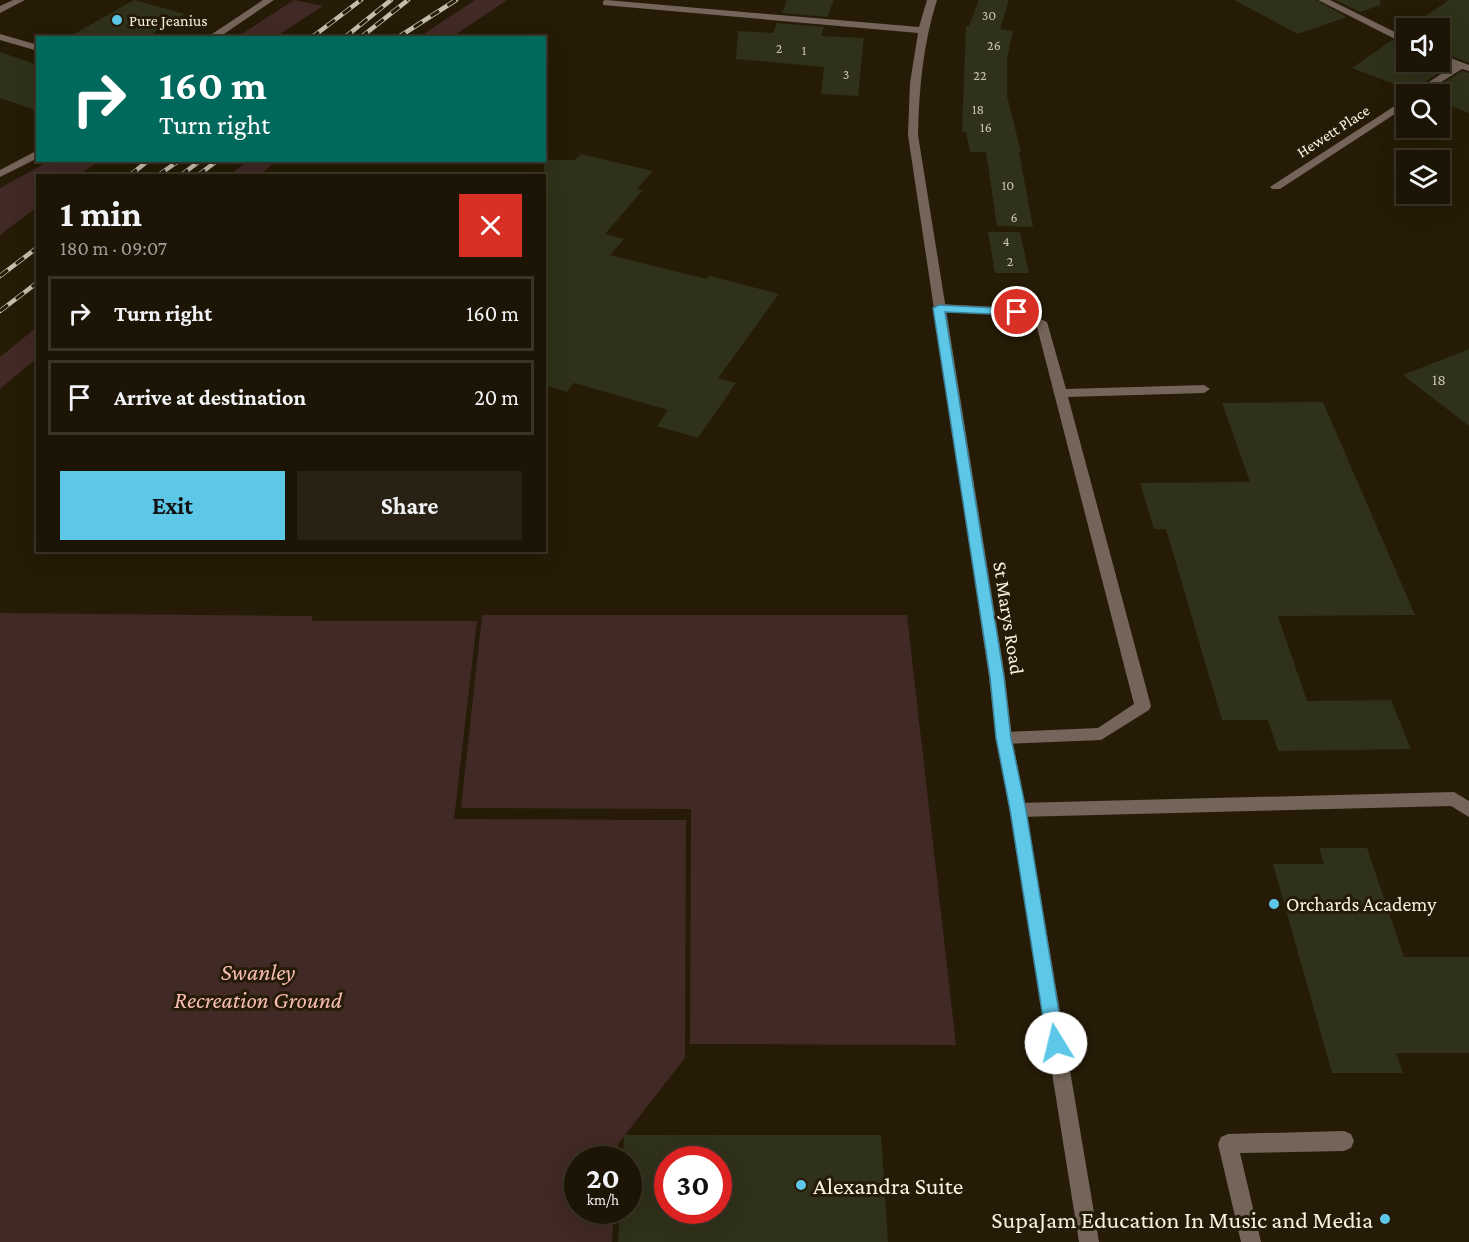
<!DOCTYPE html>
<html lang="en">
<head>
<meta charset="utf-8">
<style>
  body { margin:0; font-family:"Crimson Pro",serif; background:#292113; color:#f1f3f6; height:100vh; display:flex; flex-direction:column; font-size:22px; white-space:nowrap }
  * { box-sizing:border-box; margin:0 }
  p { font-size:20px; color:#a09e9a }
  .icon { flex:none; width:33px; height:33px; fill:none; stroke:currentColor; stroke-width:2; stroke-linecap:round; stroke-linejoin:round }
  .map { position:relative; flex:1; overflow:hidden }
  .drawer { position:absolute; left:36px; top:174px; width:510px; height:378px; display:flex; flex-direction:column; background:#1c1404; border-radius:0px; box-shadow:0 6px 24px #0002,0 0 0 2px #3a3326 }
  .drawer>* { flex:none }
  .banner { position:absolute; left:36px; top:36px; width:510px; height:126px; border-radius:0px; box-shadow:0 6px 24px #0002,0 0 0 2px #3a3326; background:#00695c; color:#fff; overflow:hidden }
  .tools { position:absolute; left:1396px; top:18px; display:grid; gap:12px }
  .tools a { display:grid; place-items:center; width:54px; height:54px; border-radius:0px; background:#1c1404; box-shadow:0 6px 24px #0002,0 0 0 2px #3a3326; font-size:30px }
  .speed { position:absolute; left:564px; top:1146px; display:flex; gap:12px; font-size:30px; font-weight:700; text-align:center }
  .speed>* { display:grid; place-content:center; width:78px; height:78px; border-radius:50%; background:#1c1404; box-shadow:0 6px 24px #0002,0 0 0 2px #3a3326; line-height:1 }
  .speed small { font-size:15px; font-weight:400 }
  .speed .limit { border:9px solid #d22; background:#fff; color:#111 }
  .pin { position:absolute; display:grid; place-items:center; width:51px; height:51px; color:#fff; margin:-26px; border:3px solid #fff; border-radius:50%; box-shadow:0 2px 6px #0007 }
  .me { position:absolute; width:66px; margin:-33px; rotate:351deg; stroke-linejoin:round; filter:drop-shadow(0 0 4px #0008) }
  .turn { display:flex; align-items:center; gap:21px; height:126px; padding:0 24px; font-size:27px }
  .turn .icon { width:78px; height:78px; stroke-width:2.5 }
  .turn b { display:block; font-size:42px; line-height:51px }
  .round { display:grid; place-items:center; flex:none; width:63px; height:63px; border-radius:0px; background:#292113 }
  .overview { display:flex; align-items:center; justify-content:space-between; height:102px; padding:0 24px }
  h1 { font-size:36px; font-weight:700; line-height:45px }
  .cta { display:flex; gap:12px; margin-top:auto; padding:12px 24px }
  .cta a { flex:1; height:69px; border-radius:0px; background:#5dc7e8; color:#111; font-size:24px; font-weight:700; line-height:69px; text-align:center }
  .cta a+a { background:#292113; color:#f1f3f6 }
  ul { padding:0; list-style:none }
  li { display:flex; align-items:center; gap:18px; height:75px; margin:0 12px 9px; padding:0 12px; border:3px solid #3a3326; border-radius:0px }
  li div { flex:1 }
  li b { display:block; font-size:22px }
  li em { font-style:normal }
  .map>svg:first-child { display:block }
</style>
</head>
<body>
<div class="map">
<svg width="1469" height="1242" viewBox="0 0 1469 1242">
  <rect width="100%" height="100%" fill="#251b06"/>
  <!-- green -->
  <g fill="#412925">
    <path d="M 294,0 L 323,6 L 275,37 L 237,37 Z"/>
    <path d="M 475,0 L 507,0 L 452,37 L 419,37 Z"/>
    <path d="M 49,161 L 99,161 L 79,175 L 38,176 L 37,207 L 0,235 L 0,188 Z"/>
    <path d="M 248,161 L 248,160 L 277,161 L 259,175 L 229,175 Z"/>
    <path d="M 37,327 L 37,358 L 0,389 L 0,357 Z"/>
    <path d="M 0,613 L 313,616 L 311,621 L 477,621 L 454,819 L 686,820 L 685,1058 L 618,1144 L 617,1159 L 578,1160 L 578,1210 L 614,1211 L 612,1242 L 0,1242 Z"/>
    <path d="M 482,615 L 907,615 L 956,1045 L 690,1044 L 691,809 L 461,808 Z"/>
  </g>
  <!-- building -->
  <g fill="#30311a" fill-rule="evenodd">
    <path d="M 134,0 L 185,14 L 145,38 L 67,38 Z"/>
    <path d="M 787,0 L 834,0 L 827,17 L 782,13 Z"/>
    <path d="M 979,0 L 1009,0 L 1000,29 L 1013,31 L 1007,59 L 1007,96 L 1021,152 L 1019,152 L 1033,227 L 997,226 L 986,152 L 970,152 L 966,132 L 962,132 L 966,26 L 969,26 Z"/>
    <path d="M 1234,0 L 1316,0 L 1347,17 L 1298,34 Z"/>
    <path d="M 1335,0 L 1380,0 L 1381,5 L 1360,12 Z"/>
    <path d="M 1449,0 L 1469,0 L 1469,63 L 1440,52 L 1440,28 L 1408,28 Z"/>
    <path d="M 777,23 L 824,27 L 821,36 L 864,38 L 858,96 L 821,94 L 824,67 L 736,59 L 738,31 L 773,33 Z"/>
    <path d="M 1392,40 L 1407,47 L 1407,62 L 1439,62 L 1448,66 L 1412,91 L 1352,68 Z"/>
    <path d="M 0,52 L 38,65 L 38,111 L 0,98 Z"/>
    <path d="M 1462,71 L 1469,73 L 1469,113 L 1440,102 L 1440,94 L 1425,94 Z"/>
    <path d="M 581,154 L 653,171 L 637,189 L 643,190 L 605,234 L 624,239 L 610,255 L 707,279 L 710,276 L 779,294 L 718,378 L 736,383 L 698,438 L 657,426 L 668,410 L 574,383 L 567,392 L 544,385 L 544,160 L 575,160 Z"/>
    <path d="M 988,232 L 1020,232 L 1029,273 L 995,273 Z"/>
    <path d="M 1469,349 L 1469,426 L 1403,375 Z"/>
    <path d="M 1323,402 L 1415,615 L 1278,616 L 1307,701 L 1391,700 L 1411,749 L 1278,751 L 1268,720 L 1222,720 L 1166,529 L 1154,529 L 1140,483 L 1250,482 L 1222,403 Z"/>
    <path d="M 1319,848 L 1367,848 L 1404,957 L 1469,957 L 1469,1053 L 1396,1053 L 1403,1073 L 1332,1073 L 1273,864 L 1324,864 Z"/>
    <path d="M 624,1135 L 881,1135 L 888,1242 L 618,1242 L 620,1210 L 628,1210 L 628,1160 L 623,1160 ZM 668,1160 L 718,1160 L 718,1210 L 668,1210 Z"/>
  </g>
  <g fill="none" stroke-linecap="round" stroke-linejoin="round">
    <!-- service -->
    <g fill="#746459" fill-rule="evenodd">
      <path d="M 0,34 L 38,45 L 38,51 L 0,40 Z"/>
      <path d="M 939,304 L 1017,308 L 1047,322 L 1066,389 L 1204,385 L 1210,389 L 1204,393 L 1068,397 L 1151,706 L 1149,710 L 1101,740 L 1004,744 L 998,743 L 996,738 L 998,733 L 1004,732 L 1098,728 L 1134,704 L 1037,327 L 1015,316 L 935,311 L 935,305 Z"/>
      <path d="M 1454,792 L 1469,801 L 1469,817 L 1451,806 L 1018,817 L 1012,815 L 1010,810 L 1012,805 L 1018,803 Z"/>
      <path d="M 1344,1131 L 1351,1134 L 1354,1141 L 1351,1148 L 1344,1151 L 1240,1153 L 1261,1242 L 1241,1242 L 1218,1144 L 1221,1137 L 1228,1134 Z"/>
    </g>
    <!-- minor -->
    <g fill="#746459" fill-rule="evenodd">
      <path d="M 13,0 L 25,0 L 0,13 L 0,6 Z"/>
      <path d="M 263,0 L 274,0 L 218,38 L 206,38 Z"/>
      <path d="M 606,0 L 919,27 L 927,0 L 937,0 C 923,44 919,89 918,135 L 1005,677 L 1012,738 L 1026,810 L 1099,1242 L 1079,1242 L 1010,810 L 996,738 L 989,677 L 908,135 L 910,83 L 918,33 L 603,5 L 603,1 Z"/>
      <path d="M 1318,0 L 1330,0 L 1407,38 L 1407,45 Z"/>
      <path d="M 1440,54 L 1469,65 L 1469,71 L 1462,69 L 1422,94 L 1411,94 L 1453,66 L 1440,60 Z"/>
      <path d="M 1407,98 L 1407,106 L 1280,189 L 1272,189 L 1270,187 Z"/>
      <path d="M 38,150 L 38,158 L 0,177 L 0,170 Z"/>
    </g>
    <defs>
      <g id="rail">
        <path d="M 311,38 L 361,0"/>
        <path d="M 344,38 L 391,0"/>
        <path d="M 360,38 L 408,0"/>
        <path d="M 397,38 L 456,0"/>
        <path d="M 129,176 L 149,160"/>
        <path d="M 157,176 L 180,160"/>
        <path d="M 180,176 L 201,160"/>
        <path d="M 197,176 L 218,160"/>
        <path d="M 0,276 L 38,247"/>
        <path d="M 0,311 L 38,282"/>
      </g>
    </defs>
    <!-- rail casing -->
    <use href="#rail" stroke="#c5beae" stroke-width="4.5"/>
    <!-- rail -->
    <use href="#rail" stroke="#251b06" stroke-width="3" stroke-dasharray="10" stroke-linecap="butt"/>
  </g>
  <!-- route -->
  <path fill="#5dc7e8" stroke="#3c8197" stroke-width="1.5" d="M 939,305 L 1017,309 L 1023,312 L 1017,315 L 945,312 L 1004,677 L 1011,738 L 1026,810 L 1064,1043 L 1062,1049 L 1056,1051 L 1049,1049 L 1047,1043 L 1010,810 L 996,738 L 990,677 L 933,308 Z"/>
  <!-- markers -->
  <g fill="#5dc7e8" stroke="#251b06" stroke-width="2">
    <circle cx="117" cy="20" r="6"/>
    <circle cx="1274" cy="904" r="6"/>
    <circle cx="801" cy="1185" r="6"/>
    <circle cx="1385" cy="1219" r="6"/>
  </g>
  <g text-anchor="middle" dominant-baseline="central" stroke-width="6" stroke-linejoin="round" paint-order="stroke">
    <!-- far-number labels -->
    <g font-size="14" fill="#c6c2b2">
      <text x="989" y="15">30</text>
      <text x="994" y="45">26</text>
      <text x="779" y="48">2</text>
      <text x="804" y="50">1</text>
      <text x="846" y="74">3</text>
      <text x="980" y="75">22</text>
      <text x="978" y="109">18</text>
      <text x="986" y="127">16</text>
      <text x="1008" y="185">10</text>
      <text x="1014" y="217">6</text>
      <text x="1006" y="241">4</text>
      <text x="1010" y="261">2</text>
    </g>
    <!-- far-poi labels -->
    <g font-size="16" fill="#f8f2e4" stroke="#251b06" text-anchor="start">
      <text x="129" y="20">Pure Jeanius</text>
    </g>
    <!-- far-street labels -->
    <g font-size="16" fill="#f8f2e4" stroke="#251b06">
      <text transform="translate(1333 131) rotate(-33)">Hewett Place</text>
    </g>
    <!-- number labels -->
    <g font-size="16" fill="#c6c2b2">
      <text x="1439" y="379">18</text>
    </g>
    <!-- street labels -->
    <g font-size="20" fill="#f8f2e4" stroke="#251b06">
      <text transform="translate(1009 618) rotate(81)">St Marys Road</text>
    </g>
    <!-- poi labels -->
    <g font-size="20" fill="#f8f2e4" stroke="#251b06" text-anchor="start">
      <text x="1286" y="904">Orchards Academy</text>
    </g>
    <!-- near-park labels -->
    <g font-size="24" font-style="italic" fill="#f7bcb1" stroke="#251b06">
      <text x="258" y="971">Swanley<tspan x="258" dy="28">Recreation Ground</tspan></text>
    </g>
    <!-- near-poi labels -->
    <g font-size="24" fill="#f8f2e4" stroke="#251b06" text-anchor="start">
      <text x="813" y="1185">Alexandra Suite</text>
      <text x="1373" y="1219" text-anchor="end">SupaJam Education In Music and Media</text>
    </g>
  </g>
</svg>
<div class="tools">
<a><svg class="icon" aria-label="sound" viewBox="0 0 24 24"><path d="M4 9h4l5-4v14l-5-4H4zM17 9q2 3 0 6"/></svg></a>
<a><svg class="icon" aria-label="search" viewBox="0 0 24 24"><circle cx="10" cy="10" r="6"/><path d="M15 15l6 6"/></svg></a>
<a><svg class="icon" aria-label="layers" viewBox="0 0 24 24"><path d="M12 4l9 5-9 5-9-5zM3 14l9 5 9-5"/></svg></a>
</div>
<div class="speed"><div>20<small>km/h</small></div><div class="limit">30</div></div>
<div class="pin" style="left:1017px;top:312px;background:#d93025"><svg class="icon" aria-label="arrive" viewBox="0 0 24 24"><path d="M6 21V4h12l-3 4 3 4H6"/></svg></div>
<svg class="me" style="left:1056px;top:1043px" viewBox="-20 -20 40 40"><circle r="19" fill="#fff"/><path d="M0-13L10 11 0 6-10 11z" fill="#5dc7e8"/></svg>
<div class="banner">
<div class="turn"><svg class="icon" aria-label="right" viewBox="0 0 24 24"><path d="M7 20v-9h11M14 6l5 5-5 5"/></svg><div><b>160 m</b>Turn right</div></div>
</div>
<section class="drawer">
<div class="overview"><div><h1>1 min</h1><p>180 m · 09:07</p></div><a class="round" style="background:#d93025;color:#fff"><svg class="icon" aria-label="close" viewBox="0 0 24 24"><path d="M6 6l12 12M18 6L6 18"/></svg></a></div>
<ul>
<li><svg class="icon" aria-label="right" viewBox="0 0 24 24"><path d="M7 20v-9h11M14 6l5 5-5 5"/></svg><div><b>Turn right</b></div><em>160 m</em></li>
<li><svg class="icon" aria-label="arrive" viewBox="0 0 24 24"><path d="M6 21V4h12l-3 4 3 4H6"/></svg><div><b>Arrive at destination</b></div><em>20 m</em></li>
</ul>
<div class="cta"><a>Exit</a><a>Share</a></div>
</section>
</div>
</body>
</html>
